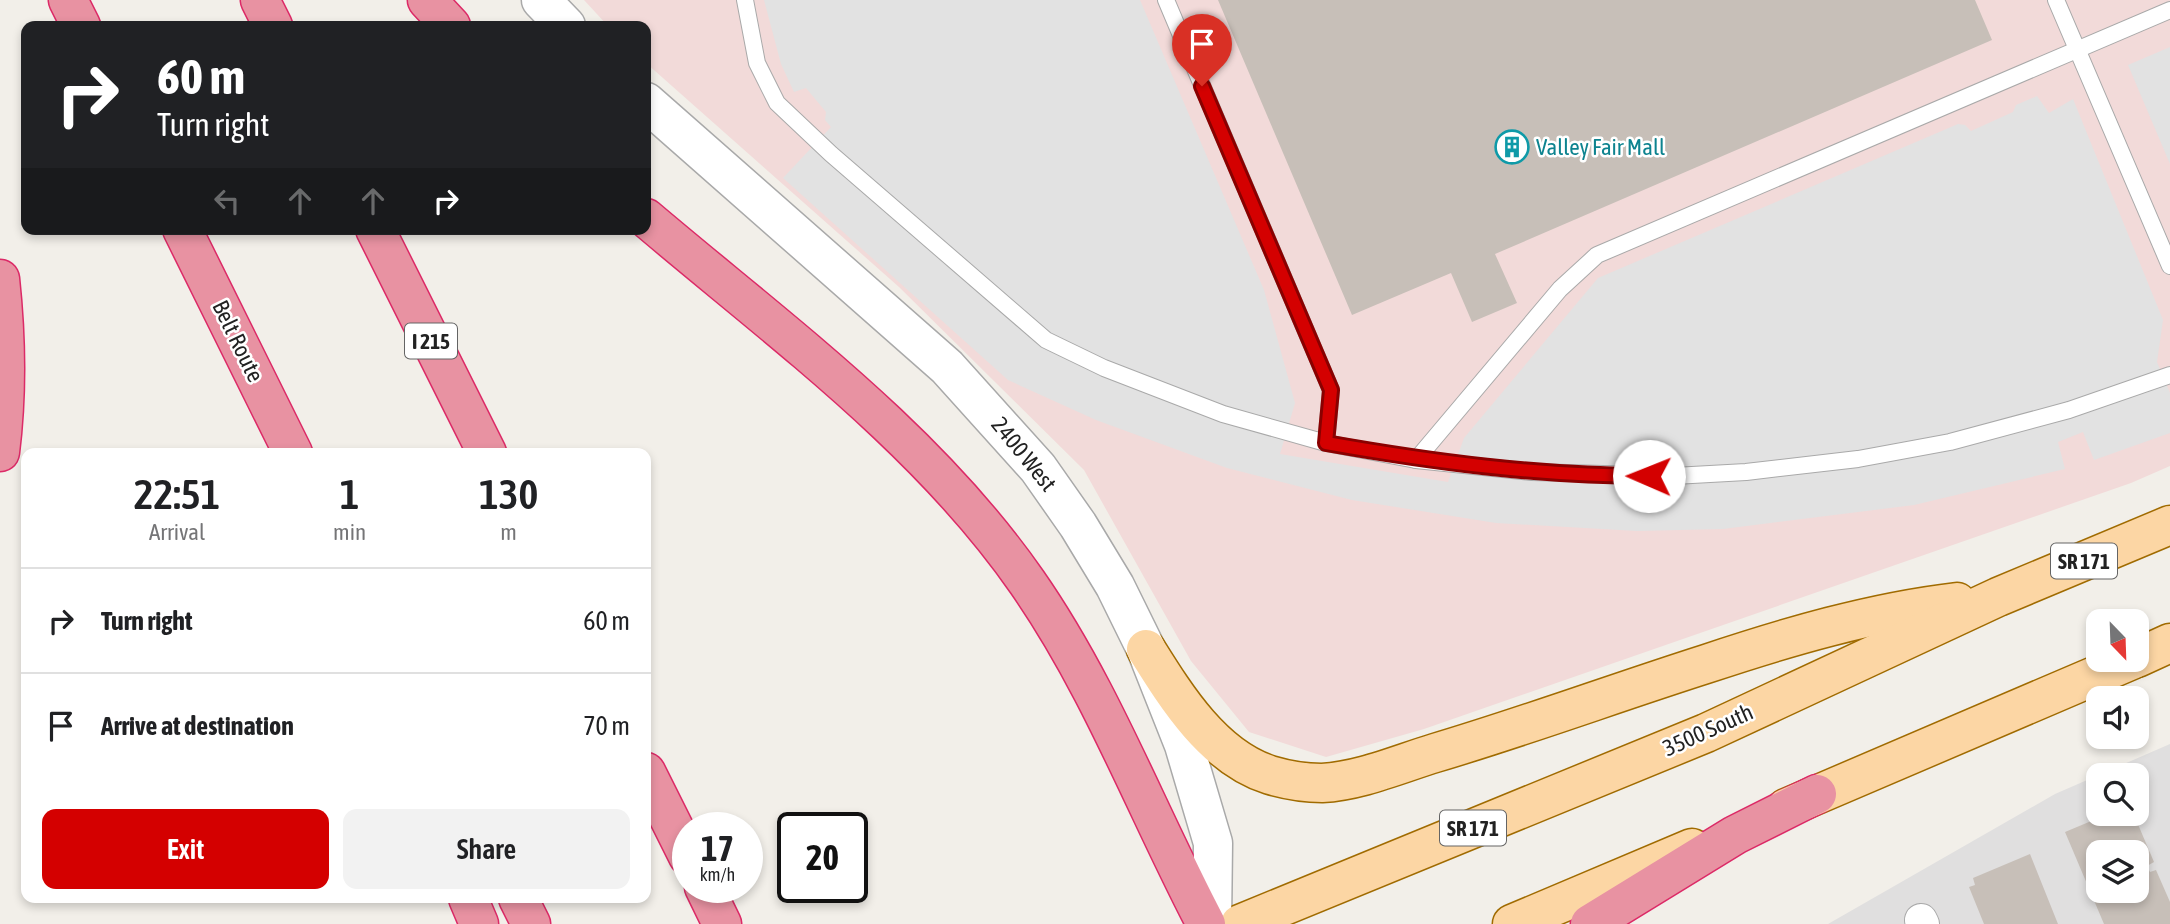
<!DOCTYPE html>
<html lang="en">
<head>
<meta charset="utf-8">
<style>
  body { margin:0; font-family:"Asap Condensed",sans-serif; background:#f2f2f2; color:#202124; height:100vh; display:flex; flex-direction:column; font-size:26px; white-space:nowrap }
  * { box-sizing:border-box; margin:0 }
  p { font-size:23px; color:#757577 }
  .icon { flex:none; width:38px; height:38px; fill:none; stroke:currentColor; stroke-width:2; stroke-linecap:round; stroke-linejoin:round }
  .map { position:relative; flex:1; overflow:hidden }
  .panel { position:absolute; left:21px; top:448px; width:630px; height:455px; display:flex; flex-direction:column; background:#fff; border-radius:14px; box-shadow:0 4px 10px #0003 }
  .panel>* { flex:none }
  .guide { position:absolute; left:21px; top:21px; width:630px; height:214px; border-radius:14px; box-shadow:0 4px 10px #0003; background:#202124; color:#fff; overflow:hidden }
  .needle { width:46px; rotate:157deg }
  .tools { position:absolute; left:2086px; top:609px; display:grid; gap:14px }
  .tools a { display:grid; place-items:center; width:63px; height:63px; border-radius:14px; background:#fff; box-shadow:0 4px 10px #0003; font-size:35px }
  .speed { position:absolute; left:672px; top:812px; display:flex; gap:14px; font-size:35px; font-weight:700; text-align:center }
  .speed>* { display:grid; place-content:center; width:91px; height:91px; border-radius:50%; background:#fff; box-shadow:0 4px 10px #0003; line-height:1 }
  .speed small { font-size:18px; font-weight:400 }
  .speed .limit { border:4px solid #111; border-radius:10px; background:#fff; color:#111 }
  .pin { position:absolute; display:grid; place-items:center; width:60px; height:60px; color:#fff; margin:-72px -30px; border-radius:50% 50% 50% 0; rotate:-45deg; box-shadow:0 0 7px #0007 }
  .pin .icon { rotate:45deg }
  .me { position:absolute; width:77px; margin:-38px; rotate:271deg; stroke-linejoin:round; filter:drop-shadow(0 0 5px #0008) }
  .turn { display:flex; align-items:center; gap:24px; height:147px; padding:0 21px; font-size:32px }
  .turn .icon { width:91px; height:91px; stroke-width:2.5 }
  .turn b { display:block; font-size:49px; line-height:60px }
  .lanes { display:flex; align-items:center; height:66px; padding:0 21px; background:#0003; justify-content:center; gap:35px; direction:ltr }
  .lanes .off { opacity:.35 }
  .eta { display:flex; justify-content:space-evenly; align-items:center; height:119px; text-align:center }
  .eta b { font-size:42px; font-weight:600; line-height:49px }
  .cta { display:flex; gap:14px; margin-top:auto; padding:14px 21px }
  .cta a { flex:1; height:80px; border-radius:14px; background:#d40000; color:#fff; font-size:28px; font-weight:600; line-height:80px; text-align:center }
  .cta a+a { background:#f2f2f2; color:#202124 }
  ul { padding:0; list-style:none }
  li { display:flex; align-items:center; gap:21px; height:105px; padding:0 21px; border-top:2px solid #e0e0e0 }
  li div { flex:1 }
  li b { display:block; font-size:26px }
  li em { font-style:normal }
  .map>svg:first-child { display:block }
</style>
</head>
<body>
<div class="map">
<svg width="2170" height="924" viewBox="0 0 2170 924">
  <rect width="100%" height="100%" fill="#f2efe9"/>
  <!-- residential -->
  <path fill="#e0dfdf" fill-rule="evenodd" d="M 2170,744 L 2170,924 L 1828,924 L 2055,794 ZM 2098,775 L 2137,775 L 2137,814 L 2098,814 ZM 2098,852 L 2137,852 L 2137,891 L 2098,891 Z"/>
  <!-- commercial -->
  <path fill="#f2dad9" d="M 584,0 L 2170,0 L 2170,466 L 2131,483 L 1424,729 L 1326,757 L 1249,732 L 1191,661 L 1084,470 L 899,287 L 646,63 L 646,26 L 608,26 Z"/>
  <!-- parking -->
  <g fill="#e2e2e2">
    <path d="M 764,0 L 1140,0 L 1264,290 L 1295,403 L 1280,454 L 1448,482 L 1464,438 L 1598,278 L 1958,124 L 1965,125 L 1971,131 L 2013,112 L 2016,105 L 2037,96 L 2049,113 L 2073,99 L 2163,320 L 2157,362 L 2170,393 L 2170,433 L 2094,460 L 2083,432 L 2058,442 L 2065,469 L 1914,505 L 1723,529 L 1637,531 L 1496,523 L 1352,500 L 1227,468 L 1096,420 L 1008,380 L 783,178 L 831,127 L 825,120 L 826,112 L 806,88 L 794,92 L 781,64 Z"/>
    <path d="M 2170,47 L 2170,164 L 2128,65 Z"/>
  </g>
  <!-- building -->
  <g fill="#c7bfb8" fill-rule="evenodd">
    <path d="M 1218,0 L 1975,0 L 1992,40 L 1495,254 L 1517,303 L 1472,322 L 1451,273 L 1352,315 Z"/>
    <path d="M 2108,814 L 2125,814 L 2127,818 L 2134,815 L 2154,862 L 2147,866 L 2150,872 L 2156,870 L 2170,902 L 2170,924 L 2104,924 L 2065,832 ZM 2098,852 L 2137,852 L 2137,891 L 2098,891 Z"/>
    <path d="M 2030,854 L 2058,924 L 1984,924 L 1969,887 L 1975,885 L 1973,878 Z"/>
  </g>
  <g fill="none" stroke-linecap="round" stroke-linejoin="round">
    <defs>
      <g id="service">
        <path d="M 745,0 L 757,63 L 777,103 L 831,154 L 1046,340 L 1104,368 L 1223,414 L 1326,443 L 1416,460 L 1532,472 L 1674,476 L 1746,472 L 1858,459 L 1950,442 L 2069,410 L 2170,375"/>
        <path d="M 1166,0 L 1331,390 L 1326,443"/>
        <path d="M 2056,0 L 2170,266"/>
        <path d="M 1416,460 L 1560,289 L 1597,255 L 2170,10"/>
      </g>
      <path id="minor" d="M 1921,920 L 1923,924"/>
      <g id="tertiary">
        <path d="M 541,0 L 566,26"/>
        <path d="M 646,102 L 947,367 L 1038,468 L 1078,525 L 1115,586 L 1146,649 L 1184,745 L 1213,843 L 1212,924"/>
      </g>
      <g id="primary">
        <path d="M 1146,649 C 1176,697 1213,757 1270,775 C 1287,780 1305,783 1322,783 C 1360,781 1399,764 1435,753 C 1526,726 1615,693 1706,664 C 1787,637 1872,612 1957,602"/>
        <path d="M 2137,658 L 2170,643"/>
        <path d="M 1786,808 L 2132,660"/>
        <path d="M 1240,924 L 1706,733 L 1998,597 L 2170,525"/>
        <path d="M 1512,924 L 1692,848"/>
      </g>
      <g id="motorway">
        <path d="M 68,0 L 81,26"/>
        <path d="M 260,0 L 273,26"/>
        <path d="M 427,0 L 451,26"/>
        <path d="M 646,218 C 779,331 927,438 1027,582 C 1101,688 1146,810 1206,924"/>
        <path d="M 182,229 L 293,453"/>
        <path d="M 375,229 L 487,453"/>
        <path d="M 0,279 C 6,335 7,396 0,452"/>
        <path d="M 646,772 L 688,856"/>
        <path d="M 704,887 L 722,924"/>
        <path d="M 468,898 L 479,924"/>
        <path d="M 518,898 L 531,924"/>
        <path d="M 1590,924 L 1735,835 L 1817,794"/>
      </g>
    </defs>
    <!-- service casing -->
    <use href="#service" stroke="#a9a9a9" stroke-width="18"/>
    <!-- minor casing -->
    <use href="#minor" stroke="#a9a9a9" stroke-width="34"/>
    <!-- tertiary casing -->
    <use href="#tertiary" stroke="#a9a9a9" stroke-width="41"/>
    <!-- primary casing -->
    <use href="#primary" stroke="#a06b00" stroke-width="41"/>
    <!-- motorway casing -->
    <use href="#motorway" stroke="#dc2a67" stroke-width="41"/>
    <!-- service -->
    <use href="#service" stroke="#fff" stroke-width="16"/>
    <!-- minor -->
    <use href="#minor" stroke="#fff" stroke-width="32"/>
    <!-- tertiary -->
    <use href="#tertiary" stroke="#fff" stroke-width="38"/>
    <!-- primary -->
    <use href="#primary" stroke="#fcd6a4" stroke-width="38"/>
    <!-- motorway -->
    <use href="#motorway" stroke="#e892a2" stroke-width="38"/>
  </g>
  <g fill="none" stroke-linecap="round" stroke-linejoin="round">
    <defs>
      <path id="route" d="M 1202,86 L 1331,390 L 1326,443 C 1433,462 1540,476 1649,476"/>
    </defs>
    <!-- route casing -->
    <use href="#route" stroke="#8a0000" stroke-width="18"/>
    <!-- route -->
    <use href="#route" stroke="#d40000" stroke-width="12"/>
  </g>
  <!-- icons -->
  <defs>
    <symbol id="building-ring" viewBox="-11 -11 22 22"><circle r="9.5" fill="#fff" stroke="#0f9aa8" stroke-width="1.5"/><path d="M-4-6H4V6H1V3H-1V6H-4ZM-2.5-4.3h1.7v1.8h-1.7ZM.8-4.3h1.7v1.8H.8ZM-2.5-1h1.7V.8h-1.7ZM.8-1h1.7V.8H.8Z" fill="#0f9aa8"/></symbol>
  </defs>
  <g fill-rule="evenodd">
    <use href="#building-ring" x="1493" y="128" width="38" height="38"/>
  </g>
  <g text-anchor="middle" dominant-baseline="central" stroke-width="5" stroke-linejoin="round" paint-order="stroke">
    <!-- shield labels -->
    <g fill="#fff" stroke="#646464" stroke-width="2">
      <rect x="405" y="323.5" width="52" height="35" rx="5"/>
      <rect x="2051" y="543.5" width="66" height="35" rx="5"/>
      <rect x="1440" y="810.5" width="66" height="35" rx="5"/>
    </g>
    <g font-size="21" font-weight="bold" fill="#222">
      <text x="431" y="341">I 215</text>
      <text x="2084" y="561">SR 171</text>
      <text x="1473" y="828">SR 171</text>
    </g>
    <!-- culture labels -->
    <g font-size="23" fill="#0d838f" stroke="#fff" text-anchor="start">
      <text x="1536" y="147">Valley Fair Mall</text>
    </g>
    <!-- street labels -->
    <g font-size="23" fill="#222" stroke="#fff">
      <text transform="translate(238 341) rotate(64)">Belt Route</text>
      <text transform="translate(1024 454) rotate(51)">2400 West</text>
      <text transform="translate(1708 730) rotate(-24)">3500 South</text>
    </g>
  </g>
</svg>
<div class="tools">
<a><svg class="needle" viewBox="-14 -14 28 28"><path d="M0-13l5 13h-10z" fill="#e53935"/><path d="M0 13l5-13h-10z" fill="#757577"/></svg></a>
<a><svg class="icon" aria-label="sound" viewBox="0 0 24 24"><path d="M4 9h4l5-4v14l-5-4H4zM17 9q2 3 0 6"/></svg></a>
<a><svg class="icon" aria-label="search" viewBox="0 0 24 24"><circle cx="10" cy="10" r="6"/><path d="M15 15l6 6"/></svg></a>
<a><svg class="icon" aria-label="layers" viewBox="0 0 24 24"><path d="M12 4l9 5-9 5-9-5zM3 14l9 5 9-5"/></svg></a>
</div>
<div class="speed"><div>17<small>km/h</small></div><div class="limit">20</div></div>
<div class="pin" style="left:1202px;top:86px;background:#d93025"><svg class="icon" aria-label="arrive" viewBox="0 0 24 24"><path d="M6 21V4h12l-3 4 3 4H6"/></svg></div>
<svg class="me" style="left:1649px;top:476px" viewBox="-20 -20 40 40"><circle r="19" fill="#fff"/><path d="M0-13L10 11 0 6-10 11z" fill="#d40000"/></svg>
<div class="guide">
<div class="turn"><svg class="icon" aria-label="right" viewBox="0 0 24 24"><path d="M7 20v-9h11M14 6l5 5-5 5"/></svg><div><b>60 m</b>Turn right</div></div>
<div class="lanes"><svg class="icon off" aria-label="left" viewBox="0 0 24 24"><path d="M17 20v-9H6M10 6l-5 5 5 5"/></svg><svg class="icon off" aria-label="ahead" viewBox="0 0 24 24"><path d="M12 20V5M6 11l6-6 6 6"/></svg><svg class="icon off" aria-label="ahead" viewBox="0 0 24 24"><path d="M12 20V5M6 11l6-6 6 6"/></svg><svg class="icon" aria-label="right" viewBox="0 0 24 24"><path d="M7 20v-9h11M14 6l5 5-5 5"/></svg></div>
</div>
<section class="panel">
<div class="eta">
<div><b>22:51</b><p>Arrival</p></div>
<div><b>1</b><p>min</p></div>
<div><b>130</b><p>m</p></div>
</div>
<ul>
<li><svg class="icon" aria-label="right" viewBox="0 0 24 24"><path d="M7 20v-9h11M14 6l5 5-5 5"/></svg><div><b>Turn right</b></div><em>60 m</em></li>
<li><svg class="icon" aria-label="arrive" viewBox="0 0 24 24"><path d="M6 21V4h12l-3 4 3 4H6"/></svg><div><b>Arrive at destination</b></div><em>70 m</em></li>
</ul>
<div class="cta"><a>Exit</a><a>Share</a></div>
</section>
</div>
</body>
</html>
